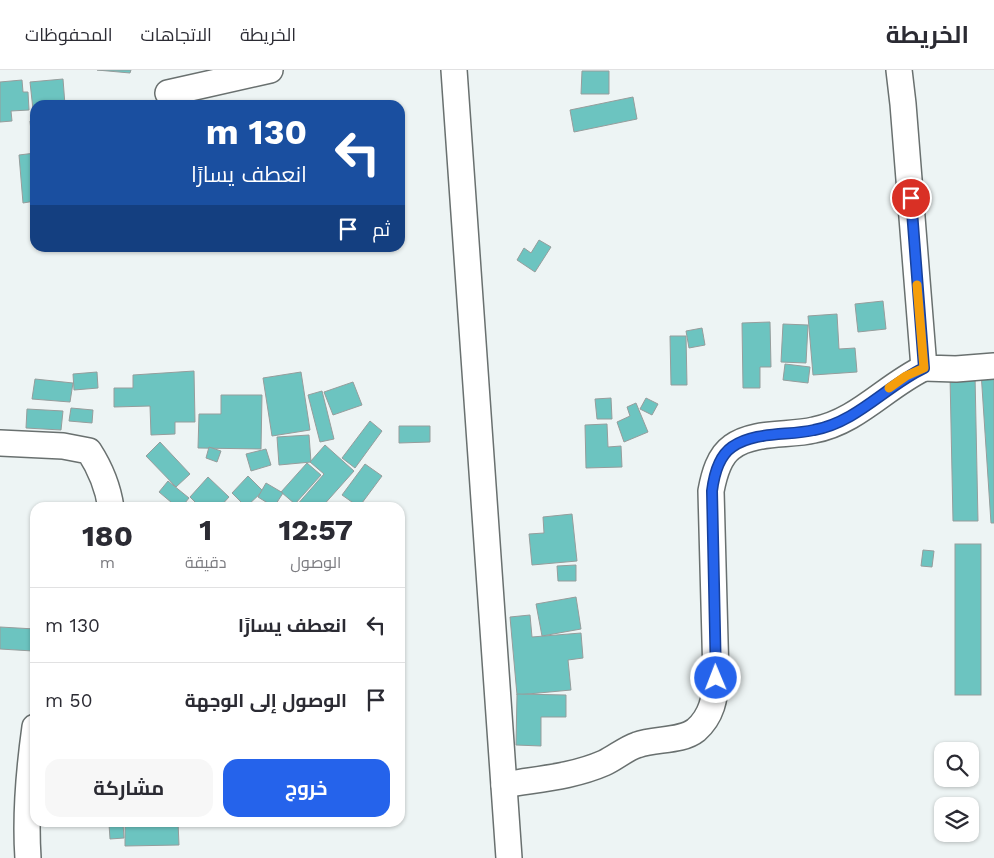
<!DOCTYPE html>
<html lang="ar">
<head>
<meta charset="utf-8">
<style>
  body { margin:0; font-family:"Work Sans",Cairo,sans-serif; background:#f7f7f7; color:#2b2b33; direction:rtl; height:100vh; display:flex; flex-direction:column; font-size:19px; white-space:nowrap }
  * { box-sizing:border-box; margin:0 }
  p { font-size:16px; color:#7c7c81 }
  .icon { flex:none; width:28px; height:28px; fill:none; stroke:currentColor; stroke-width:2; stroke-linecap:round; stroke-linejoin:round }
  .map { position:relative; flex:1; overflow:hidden; direction:ltr }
  .side { position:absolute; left:30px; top:432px; width:375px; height:325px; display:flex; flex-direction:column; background:#fff; border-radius:15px; box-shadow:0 1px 4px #0004; direction:rtl }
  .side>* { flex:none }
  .banner { position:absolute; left:30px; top:30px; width:375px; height:152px; border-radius:15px; box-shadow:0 1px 4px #0004; direction:rtl; background:#1a4fa0; color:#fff; overflow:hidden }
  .buttons { position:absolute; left:934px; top:672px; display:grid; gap:10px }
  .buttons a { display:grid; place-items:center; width:45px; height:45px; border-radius:10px; background:#fff; box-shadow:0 1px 4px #0004; font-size:25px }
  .pin { position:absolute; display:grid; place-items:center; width:42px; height:42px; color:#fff; margin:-21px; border:2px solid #fff; border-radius:50%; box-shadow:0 1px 5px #0007 }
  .me { position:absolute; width:55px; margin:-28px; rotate:359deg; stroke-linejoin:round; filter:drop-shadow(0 0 4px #0008) }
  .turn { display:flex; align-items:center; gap:18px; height:105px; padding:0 15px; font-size:22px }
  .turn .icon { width:65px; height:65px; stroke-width:2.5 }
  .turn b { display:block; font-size:35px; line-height:42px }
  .then { display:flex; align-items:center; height:48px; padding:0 15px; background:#0003; gap:10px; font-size:19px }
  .eta { display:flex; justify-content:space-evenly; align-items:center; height:85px; text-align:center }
  .eta b { font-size:30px; font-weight:700; line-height:35px }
  .button { display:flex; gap:10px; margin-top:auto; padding:10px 15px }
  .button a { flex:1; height:58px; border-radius:15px; background:#2563eb; color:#fff; font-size:20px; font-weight:700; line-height:58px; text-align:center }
  .button a+a { background:#f7f7f7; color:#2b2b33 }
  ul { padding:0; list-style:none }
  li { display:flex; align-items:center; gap:15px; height:75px; padding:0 15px; border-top:1px solid #e1e1e2 }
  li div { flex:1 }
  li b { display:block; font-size:19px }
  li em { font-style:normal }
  header { display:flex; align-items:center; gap:30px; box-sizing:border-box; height:70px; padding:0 25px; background:#fff; border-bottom:1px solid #e1e1e2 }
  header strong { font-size:24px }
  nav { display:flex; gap:28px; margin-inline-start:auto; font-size:18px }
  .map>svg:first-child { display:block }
</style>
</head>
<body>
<header>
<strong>الخريطة</strong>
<nav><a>الخريطة</a><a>الاتجاهات</a><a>المحفوظات</a></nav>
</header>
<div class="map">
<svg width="994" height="788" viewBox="0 0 994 788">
  <rect width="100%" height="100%" fill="#edf4f4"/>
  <!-- building -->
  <g fill="#6cc4c0" stroke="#969d9c">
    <path d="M 97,0 L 131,0 L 130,3 Z"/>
    <path d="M 582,1 L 609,1 L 609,24 L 581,24 Z"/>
    <path d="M 63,9 L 65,35 L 35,35 L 34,49 L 30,12 Z"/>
    <path d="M 22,10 L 23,22 L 28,22 L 29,40 L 11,41 L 12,51 L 0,52 L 0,12 Z"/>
    <path d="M 633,27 L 637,49 L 574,62 L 570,40 Z"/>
    <path d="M 35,50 L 35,70 L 32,71 L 30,51 Z"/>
    <path d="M 35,83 L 35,131 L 23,133 L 19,85 Z"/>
    <path d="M 539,170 L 551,177 L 535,202 L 517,190 L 524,178 L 531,183 Z"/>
    <path d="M 883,231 L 886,259 L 858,262 L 855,234 Z"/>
    <path d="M 837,244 L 839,279 L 855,278 L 857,302 L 813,305 L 808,246 Z"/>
    <path d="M 770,252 L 771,297 L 760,297 L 760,318 L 743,318 L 742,253 Z"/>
    <path d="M 783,254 L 808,255 L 806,293 L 781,292 Z"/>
    <path d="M 702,258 L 705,275 L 689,278 L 686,261 Z"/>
    <path d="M 670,266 L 686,266 L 687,315 L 671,315 Z"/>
    <path d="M 785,294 L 810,297 L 808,313 L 783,310 Z"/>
    <path d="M 194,301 L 195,352 L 175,352 L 175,364 L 151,365 L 150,336 L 114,337 L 114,318 L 133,318 L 133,305 Z"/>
    <path d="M 994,301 L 994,453 L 991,453 L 981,302 Z"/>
    <path d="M 97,302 L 98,318 L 74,320 L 73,304 Z"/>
    <path d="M 301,302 L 310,360 L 272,366 L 263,308 Z"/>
    <path d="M 975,305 L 978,451 L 953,451 L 950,306 Z"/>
    <path d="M 35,309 L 73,313 L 70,332 L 32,329 Z"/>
    <path d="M 353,312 L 362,335 L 333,345 L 324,322 Z"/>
    <path d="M 322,321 L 334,369 L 320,372 L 308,325 Z"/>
    <path d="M 221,325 L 262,325 L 261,379 L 198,378 L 199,344 L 221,344 Z"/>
    <path d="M 611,328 L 612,349 L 597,349 L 595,329 Z"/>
    <path d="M 646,328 L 658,334 L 652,345 L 640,339 Z"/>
    <path d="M 636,333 L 648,362 L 624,372 L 617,352 L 630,346 L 627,337 Z"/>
    <path d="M 71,338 L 93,340 L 92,353 L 69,351 Z"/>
    <path d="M 27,339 L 63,341 L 61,360 L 26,358 Z"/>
    <path d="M 370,351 L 382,361 L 355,398 L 342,388 Z"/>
    <path d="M 607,354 L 608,377 L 621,376 L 622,397 L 586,398 L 585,355 Z"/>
    <path d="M 399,356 L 430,356 L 430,372 L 399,373 Z"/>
    <path d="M 309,365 L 311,392 L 279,395 L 277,367 Z"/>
    <path d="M 160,372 L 190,404 L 176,417 L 146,386 Z"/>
    <path d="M 325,375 L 354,401 L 321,438 L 298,438 L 296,436 L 324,404 L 310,392 Z"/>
    <path d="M 209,377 L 221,381 L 217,392 L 206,388 Z"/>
    <path d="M 266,379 L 271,395 L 251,401 L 246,384 Z"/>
    <path d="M 307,393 L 321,405 L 295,434 L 281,422 Z"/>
    <path d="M 365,394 L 382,406 L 359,437 L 342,425 Z"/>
    <path d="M 248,406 L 263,421 L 246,437 L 232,423 Z"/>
    <path d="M 208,407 L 229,427 L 219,438 L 192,438 L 196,433 L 190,427 Z"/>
    <path d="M 168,411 L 189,428 L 181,438 L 178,438 L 159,422 Z"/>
    <path d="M 266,413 L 283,423 L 274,437 L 258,427 Z"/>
    <path d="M 572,444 L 577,491 L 532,495 L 529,464 L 544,463 L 543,447 Z"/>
    <rect x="955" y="474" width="26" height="151"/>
    <path d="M 923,480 L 934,481 L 932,497 L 921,496 Z"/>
    <path d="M 576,495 L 576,511 L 558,511 L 557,496 Z"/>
    <path d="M 576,527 L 581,559 L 542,566 L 536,534 Z"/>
    <path d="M 530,545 L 532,567 L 581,563 L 583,588 L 568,590 L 571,620 L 517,625 L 510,547 Z"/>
    <path d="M 0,557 L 35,559 L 33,581 L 0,579 Z"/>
    <path d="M 517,624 L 566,625 L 566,647 L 541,647 L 541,676 L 516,675 Z"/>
    <path d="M 125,752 L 178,752 L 179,775 L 125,776 Z"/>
    <path d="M 123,753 L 124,768 L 110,769 L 109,754 Z"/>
  </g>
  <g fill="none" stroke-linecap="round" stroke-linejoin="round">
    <defs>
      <g id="minor">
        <path d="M 454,0 L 509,788"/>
        <path d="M 899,0 L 903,34 L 924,298 L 956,299 L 994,296"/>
        <path d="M 168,23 L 270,0"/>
        <path d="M 0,373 L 63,376 L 89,381 C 100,398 108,417 111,438"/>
        <path d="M 504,715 C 537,709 572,707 604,693 C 615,688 625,679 637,675 C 655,668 681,672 696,660 C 712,646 715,628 716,608 L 711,421 C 714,405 719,386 732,377 C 753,361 789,366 814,360 C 857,352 886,316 924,298"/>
        <path d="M 28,788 C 25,744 29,700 35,657"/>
      </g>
    </defs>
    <!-- minor casing -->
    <use href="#minor" stroke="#69706f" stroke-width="28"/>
    <!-- minor -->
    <use href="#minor" stroke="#fff" stroke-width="25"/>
  </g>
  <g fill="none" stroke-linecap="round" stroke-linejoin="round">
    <defs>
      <path id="route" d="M 716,608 L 712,421 C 714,405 719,386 732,377 C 755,361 788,366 814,360 C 857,352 886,316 924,298 L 911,128"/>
    </defs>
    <!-- route casing -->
    <use href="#route" stroke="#184099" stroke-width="12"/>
    <!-- route -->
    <use href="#route" stroke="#2563eb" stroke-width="9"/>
    <!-- slow -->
    <path stroke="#f59e0b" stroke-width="9" d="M 889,318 L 906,306 L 924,298 L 917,215"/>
  </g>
</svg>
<div class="buttons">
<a><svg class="icon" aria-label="search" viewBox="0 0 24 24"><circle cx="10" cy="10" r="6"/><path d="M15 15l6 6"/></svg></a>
<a><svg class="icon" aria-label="layers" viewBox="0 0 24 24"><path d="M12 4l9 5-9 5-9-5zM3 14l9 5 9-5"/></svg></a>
</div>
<div class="pin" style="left:911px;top:128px;background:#d93025"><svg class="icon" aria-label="arrive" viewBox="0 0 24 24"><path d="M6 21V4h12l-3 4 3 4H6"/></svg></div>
<svg class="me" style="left:716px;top:608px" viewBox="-20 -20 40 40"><circle r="17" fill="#2563eb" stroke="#fff" stroke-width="3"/><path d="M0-11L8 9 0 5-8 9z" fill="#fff"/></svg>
<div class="banner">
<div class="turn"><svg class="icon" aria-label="left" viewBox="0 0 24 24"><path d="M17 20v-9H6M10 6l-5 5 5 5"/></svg><div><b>130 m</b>انعطف يسارًا</div></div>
<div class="then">ثم<svg class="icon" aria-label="arrive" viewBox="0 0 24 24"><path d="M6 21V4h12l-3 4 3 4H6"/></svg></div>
</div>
<section class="side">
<div class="eta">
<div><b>12:57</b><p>الوصول</p></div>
<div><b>1</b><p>دقيقة</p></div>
<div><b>180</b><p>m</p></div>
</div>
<ul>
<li><svg class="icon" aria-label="left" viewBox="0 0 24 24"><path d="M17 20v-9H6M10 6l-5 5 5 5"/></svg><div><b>انعطف يسارًا</b></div><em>130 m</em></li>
<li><svg class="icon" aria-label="arrive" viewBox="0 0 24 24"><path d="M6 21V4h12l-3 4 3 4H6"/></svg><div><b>الوصول إلى الوجهة</b></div><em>50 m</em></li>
</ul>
<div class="button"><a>خروج</a><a>مشاركة</a></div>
</section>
</div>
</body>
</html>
